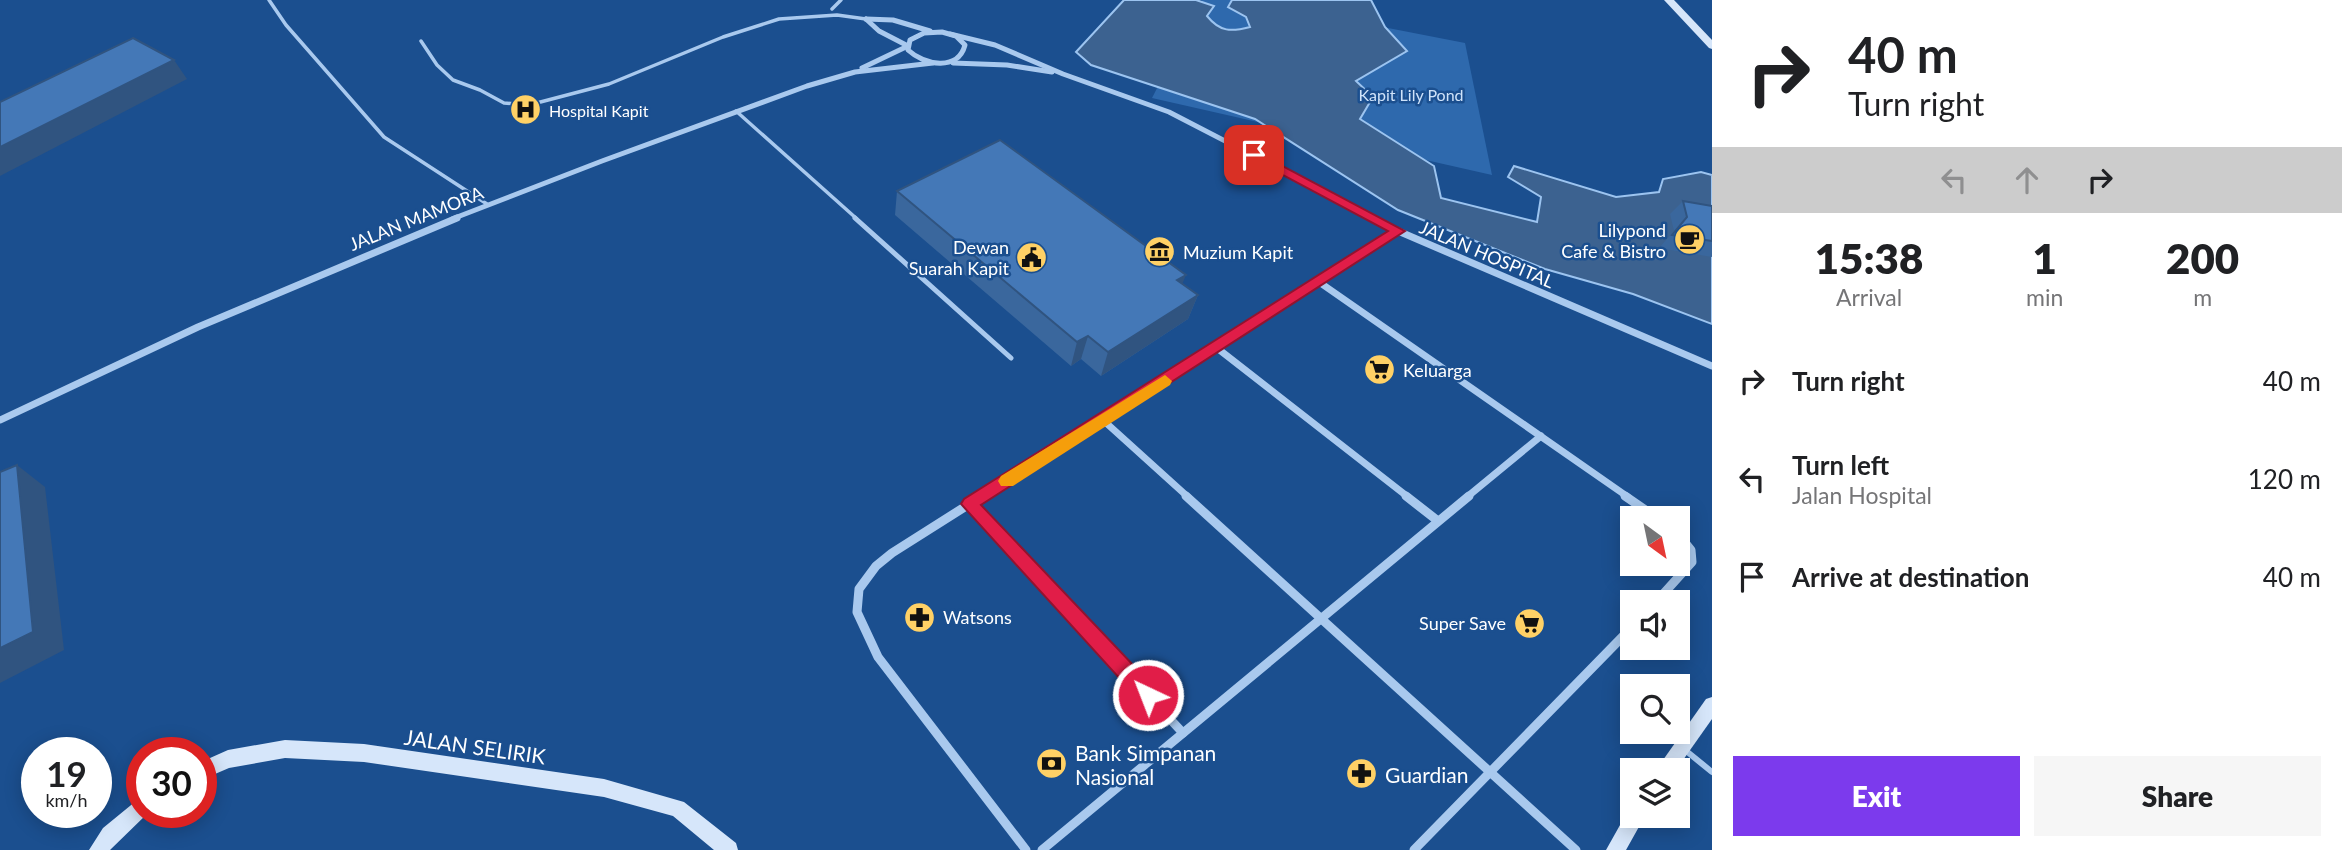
<!DOCTYPE html>
<html lang="en">
<head>
<meta charset="utf-8">
<style>
  body { margin:0; font-family:Lato,sans-serif; background:#f6f6f6; color:#202124; height:100vh; display:flex; flex-direction:column; font-size:26px; white-space:nowrap }
  * { box-sizing:border-box; margin:0 }
  p { font-size:23px; color:#757577 }
  .icon { flex:none; width:38px; height:38px; fill:none; stroke:currentColor; stroke-width:2; stroke-linecap:round; stroke-linejoin:round }
  .map { position:relative; flex:1; overflow:hidden }
  .panel { display:flex; flex-direction:column; background:#fff; width:630px }
  .panel>* { flex:none }
  .guide { background:#fff; color:#202124; overflow:hidden }
  .needle { width:46px; rotate:147deg }
  .buttons { position:absolute; left:1620px; top:506px; display:grid; gap:14px }
  .buttons a { display:grid; place-items:center; width:70px; height:70px; border-radius:0px; background:#fff; box-shadow:0 4px 18px #0003; font-size:35px }
  .speed { position:absolute; left:21px; top:737px; display:flex; gap:14px; font-size:35px; font-weight:700; text-align:center }
  .speed>* { display:grid; place-content:center; width:91px; height:91px; border-radius:50%; background:#fff; box-shadow:0 4px 18px #0003; line-height:1 }
  .speed small { font-size:18px; font-weight:400 }
  .speed .limit { border:10px solid #d22; background:#fff; color:#111 }
  .pin { position:absolute; display:grid; place-items:center; width:60px; height:60px; color:#fff; margin:-30px; border-radius:14px; box-shadow:0 4px 10px #0006 }
  .me { position:absolute; width:77px; margin:-38px; rotate:317deg; stroke-linejoin:round; filter:drop-shadow(0 0 5px #0008) }
  .turn { display:flex; align-items:center; gap:24px; height:147px; padding:0 21px; font-size:32px }
  .turn .icon { width:91px; height:91px; stroke-width:2.5 }
  .turn b { display:block; font-size:49px; line-height:60px }
  .lanes { display:flex; align-items:center; height:66px; padding:0 21px; background:#0003; justify-content:center; gap:35px; direction:ltr }
  .lanes .off { opacity:.35 }
  .eta { display:flex; justify-content:space-evenly; align-items:center; height:119px; text-align:center }
  .eta b { font-size:42px; font-weight:800; line-height:49px }
  .primary-button { display:flex; gap:14px; margin-top:auto; padding:14px 21px }
  .primary-button a { flex:1; height:80px; border-radius:0px; background:#7c3aed; color:#fff; font-size:28px; font-weight:800; line-height:80px; text-align:center }
  .primary-button a+a { background:#f6f6f6; color:#202124 }
  ul { padding:0; list-style:none }
  li { display:flex; align-items:center; gap:21px; height:98px; padding:0 21px }
  li div { flex:1 }
  li b { display:block; font-size:26px }
  li em { font-style:normal }
  main { display:flex; flex:1; min-height:0 }
  .map>svg:first-child { display:block }
</style>
</head>
<body>
<main>
<div class="map">
<svg width="1712" height="850" viewBox="0 0 1712 850">
  <rect width="100%" height="100%" fill="#1b4f8f"/>
  <!-- green -->
  <path fill="#2e69ad" d="M 1202,0 L 1245,0 L 1465,43 L 1492,175 L 1152,98 Z"/>
  <!-- water -->
  <path fill="#3c6290" stroke="#9cc4f0" stroke-width="2" d="M 1124,0 L 1196,0 L 1214,6 L 1207,16 C 1220,32 1231,32 1250,27 L 1246,17 L 1228,7 L 1232,0 L 1371,0 L 1385,27 L 1407,51 L 1356,81 L 1373,97 L 1360,119 L 1434,166 L 1441,198 L 1537,222 L 1541,197 L 1508,177 L 1514,166 L 1616,197 L 1659,192 L 1663,179 L 1701,172 L 1712,175 L 1712,324 L 1633,294 L 1545,269 L 1398,210 L 1255,119 L 1091,65 L 1076,52 Z"/>
  <g fill="none" stroke-linecap="round" stroke-linejoin="round">
    <!-- service-far2 -->
    <g stroke="#a9c9ee" stroke-width="3.5">
      <path d="M 269,0 L 286,25 L 384,137 L 487,204"/>
      <path d="M 832,9 L 841,0"/>
      <path d="M 421,41 L 437,65 L 453,80 L 480,90 L 504,103 L 529,105 L 609,84 L 723,37 L 779,19 L 837,15 L 866,19"/>
      <path d="M 736,111 L 857,219"/>
    </g>
    <!-- service-far1 -->
    <path stroke="#a9c9ee" stroke-width="5" d="M 855,218 L 1011,358"/>
    <!-- service -->
    <path stroke="#a9c9ee" stroke-width="6" d="M 1685,750 L 1712,772"/>
    <!-- minor-far2 -->
    <g stroke="#a9c9ee" stroke-width="5">
      <path d="M 866,19 L 893,20 L 930,31"/>
      <path d="M 866,19 L 879,31 L 908,46"/>
      <path d="M 942,32 L 956,36 L 965,45 C 958,72 924,65 908,50 L 910,40 L 924,33 Z"/>
      <path d="M 950,34 L 995,45 L 1063,74 L 1169,112 L 1376,219"/>
      <path d="M 953,63 L 1007,65 L 1052,72"/>
      <path d="M 862,68 L 908,46"/>
      <path d="M 452,219 L 602,161 L 807,86 L 855,72 L 933,63"/>
    </g>
    <!-- minor-far1 -->
    <g stroke="#a9c9ee" stroke-width="7">
      <path d="M 1373,218 L 1398,231 L 1712,366"/>
      <path d="M 1319,282 L 1628,497"/>
      <path d="M 1217,348 L 1408,497"/>
      <path d="M 0,420 L 198,327 L 457,218"/>
      <path d="M 1104,421 L 1188,497"/>
      <path d="M 979,497 L 1398,231"/>
      <path d="M 1467,497 L 1541,436"/>
    </g>
    <!-- minor -->
    <g stroke="#a9c9ee" stroke-width="9">
      <path d="M 982,496 L 892,553 L 876,566 L 859,589 L 857,612 L 878,657 L 1026,850"/>
      <path d="M 1186,496 L 1576,850"/>
      <path d="M 1406,496 L 1438,521"/>
      <path d="M 1625,496 L 1657,518"/>
      <path d="M 970,504 L 1183,733"/>
      <path d="M 1656,602 L 1692,562 L 1691,550 L 1678,534"/>
      <path d="M 1042,850 L 1469,496"/>
      <path d="M 1414,850 L 1633,626"/>
    </g>
    <!-- secondary -->
    <g fill="#d6e6fa" fill-rule="evenodd">
      <path d="M 1664,0 L 1674,0 L 1712,40 L 1712,49 L 1709,48 Z"/>
      <path d="M 1712,697 L 1712,719 L 1676,770 L 1656,770 L 1706,699 Z"/>
      <path d="M 285,740 L 364,744 L 604,779 L 684,802 L 736,843 L 738,850 L 714,850 L 673,816 L 604,797 L 364,762 L 285,758 L 229,768 L 201,780 L 201,762 L 228,750 Z"/>
      <path d="M 142,798 L 142,812 L 148,813 L 110,850 L 89,850 L 103,828 L 136,801 Z"/>
      <path d="M 1633,808 L 1633,816 L 1645,816 L 1626,850 L 1606,850 L 1629,809 Z"/>
    </g>
  </g>
  <!-- wall -->
  <g fill="#3a679d">
    <path d="M 897,191 L 1182,284 L 1198,295 L 1188,319 L 1101,376 L 1081,359 L 1071,366 L 895,215 Z"/>
    <path d="M 1683,201 L 1712,206 L 1712,257 L 1659,248 L 1674,231 L 1670,214 Z"/>
  </g>
  <!-- shaded-wall -->
  <g fill="#305480">
    <path d="M 174,60 L 187,79 L 0,176 L 0,147 Z"/>
    <path d="M 1186,275 L 1176,299 L 1177,280 Z"/>
    <path d="M 1198,295 L 1188,319 L 1101,376 L 1108,352 Z"/>
    <path d="M 1088,336 L 1081,359 L 1071,366 L 1077,342 Z"/>
    <path d="M 17,465 L 45,487 L 64,650 L 0,683 L 0,648 Z"/>
  </g>
  <!-- building -->
  <g fill="#4478b7" stroke="#305480" stroke-width="2">
    <path d="M 133,38 L 174,60 L 0,147 L 0,102 Z"/>
    <path d="M 1000,140 L 1186,275 L 1177,280 L 1198,295 L 1108,352 L 1088,336 L 1077,342 L 897,191 Z"/>
    <path d="M 1683,201 L 1712,206 L 1712,241 L 1672,235 L 1687,217 Z"/>
    <path d="M 17,465 L 33,632 L 0,648 L 0,472 Z"/>
  </g>
  <!-- route -->
  <path fill="#e11d48" stroke="#92132f" stroke-width="2" d="M 1254,151 L 1405,231 L 981,505 L 1155,688 L 1157,695 L 1155,702 L 1148,705 L 1141,702 L 961,504 L 964,499 L 1388,231 L 1249,157 L 1249,152 Z"/>
  <!-- slow -->
  <path fill="#f59e0b" d="M 1165,375 L 1172,381 L 1170,385 L 1013,486 L 1001,486 L 998,481 L 1001,476 Z"/>
  <!-- icons -->
  <defs>
    <symbol id="hospital-disc" viewBox="-11 -11 22 22"><circle r="9.5" fill="#ffd166" stroke="#1b4f8f"/><path d="M-5-5h3v3.5h4V-5h3V5h-3V1.5h-4V5h-3Z" fill="#111"/></symbol>
    <symbol id="cafe-disc" viewBox="-11 -11 22 22"><circle r="9.5" fill="#ffd166" stroke="#1b4f8f"/><path d="M-5.5-4.5H6V0H3Q3 3.5 0 3.5H-2.5Q-5.5 3.5-5.5 0ZM3-3.2v2h1.7v-2ZM-6 4.5H4V6H-6Z" fill="#111"/></symbol>
    <symbol id="museum-disc" viewBox="-11 -11 22 22"><circle r="9.5" fill="#ffd166" stroke="#1b4f8f"/><path d="M0-6L6-3V-2H-6V-3ZM-5-1h2V3h-2ZM-1-1h2V3h-2ZM3-1h2V3H3ZM-6 4H6V6H-6Z" fill="#111"/></symbol>
    <symbol id="civic-disc" viewBox="-11 -11 22 22"><circle r="9.5" fill="#ffd166" stroke="#1b4f8f"/><path d="M-.6-6.5H3V-4.5H.6V-3L4-1V1h2V6H-6V1h2V-1L-.6-3ZM-1.2 2.5V6h2.4V2.5Z" fill="#111"/></symbol>
    <symbol id="supermarket-disc" viewBox="-11 -11 22 22"><circle r="9.5" fill="#ffd166" stroke="#1b4f8f"/><path d="M-6-5.5h2.5l.6 2H6L4.5 2H-2.5L-4.4-4H-6ZM-1.5 3.2a1.3 1.3 0 1 0 .1 0ZM3 3.2a1.3 1.3 0 1 0 .1 0Z" fill="#111"/></symbol>
    <symbol id="pharmacy-disc" viewBox="-11 -11 22 22"><circle r="9.5" fill="#ffd166" stroke="#1b4f8f"/><path d="M-2-6h4v4h4v4h-4v4h-4v-4h-4v-4h4Z" fill="#111"/></symbol>
    <symbol id="bank-disc" viewBox="-11 -11 22 22"><circle r="9.5" fill="#ffd166" stroke="#1b4f8f"/><path d="M-6-4H6V4H-6ZM0-2.3a2.3 2.3 0 1 0 0 4.6a2.3 2.3 0 1 0 0-4.6Z" fill="#111"/></symbol>
  </defs>
  <g fill-rule="evenodd">
    <use href="#hospital-disc" x="508" y="92" width="35" height="35"/>
    <use href="#cafe-disc" x="1672" y="222" width="35" height="35"/>
    <use href="#museum-disc" x="1142" y="234" width="35" height="35"/>
    <use href="#civic-disc" x="1014" y="240" width="35" height="35"/>
    <use href="#supermarket-disc" x="1362" y="352" width="35" height="35"/>
    <use href="#pharmacy-disc" x="902" y="600" width="35" height="35"/>
    <use href="#supermarket-disc" x="1512" y="606" width="35" height="35"/>
    <use href="#bank-disc" x="1034" y="746" width="35" height="35"/>
    <use href="#pharmacy-disc" x="1344" y="756" width="35" height="35"/>
  </g>
  <g text-anchor="middle" dominant-baseline="central" stroke-width="5" stroke-linejoin="round" paint-order="stroke">
    <!-- far-park labels -->
    <g font-size="16" fill="#cfe3fa" stroke="#1b4f8f">
      <text x="1411" y="94">Kapit Lily Pond</text>
    </g>
    <!-- far-poi labels -->
    <g font-size="16" fill="#fff" stroke="#1b4f8f" text-anchor="start">
      <text x="549" y="110">Hospital Kapit</text>
    </g>
    <!-- street labels -->
    <g font-size="18" fill="#fff" stroke="#1b4f8f">
      <text transform="translate(416 218) rotate(-22)">JALAN MAMORA</text>
      <text transform="translate(1487 254) rotate(23)">JALAN HOSPITAL</text>
    </g>
    <!-- poi labels -->
    <g font-size="18" fill="#fff" stroke="#1b4f8f" text-anchor="end">
      <text x="1666" y="230">Lilypond<tspan x="1666" dy="21">Cafe &amp; Bistro</tspan></text>
      <text x="1009" y="247">Dewan<tspan x="1009" dy="21">Suarah Kapit</tspan></text>
      <text x="1183" y="252" text-anchor="start">Muzium Kapit</text>
      <text x="1403" y="370" text-anchor="start">Keluarga</text>
      <text x="943" y="617" text-anchor="start">Watsons</text>
      <text x="1506" y="623">Super Save</text>
    </g>
    <!-- near-street labels -->
    <g font-size="21" fill="#fff" stroke="#1b4f8f">
      <text transform="translate(475 746) rotate(8)">JALAN SELIRIK</text>
    </g>
    <!-- near-poi labels -->
    <g font-size="21" fill="#fff" stroke="#1b4f8f" text-anchor="start">
      <text x="1075" y="752">Bank Simpanan<tspan x="1075" dy="24">Nasional</tspan></text>
      <text x="1385" y="774">Guardian</text>
    </g>
  </g>
</svg>
<div class="buttons">
<a><svg class="needle" viewBox="-14 -14 28 28"><path d="M0-13l5 13h-10z" fill="#e53935"/><path d="M0 13l5-13h-10z" fill="#757577"/></svg></a>
<a><svg class="icon" aria-label="sound" viewBox="0 0 24 24"><path d="M4 9h4l5-4v14l-5-4H4zM17 9q2 3 0 6"/></svg></a>
<a><svg class="icon" aria-label="search" viewBox="0 0 24 24"><circle cx="10" cy="10" r="6"/><path d="M15 15l6 6"/></svg></a>
<a><svg class="icon" aria-label="layers" viewBox="0 0 24 24"><path d="M12 4l9 5-9 5-9-5zM3 14l9 5 9-5"/></svg></a>
</div>
<div class="speed"><div>19<small>km/h</small></div><div class="limit">30</div></div>
<div class="pin" style="left:1254px;top:155px;background:#d93025"><svg class="icon" aria-label="arrive" viewBox="0 0 24 24"><path d="M6 21V4h12l-3 4 3 4H6"/></svg></div>
<svg class="me" style="left:1148px;top:695px" viewBox="-20 -20 40 40"><circle r="17" fill="#e11d48" stroke="#fff" stroke-width="3"/><path d="M0-11L8 9 0 5-8 9z" fill="#fff"/></svg>
</div>
<section class="panel">
<div class="guide">
<div class="turn"><svg class="icon" aria-label="right" viewBox="0 0 24 24"><path d="M7 20v-9h11M14 6l5 5-5 5"/></svg><div><b>40 m</b>Turn right</div></div>
<div class="lanes"><svg class="icon off" aria-label="left" viewBox="0 0 24 24"><path d="M17 20v-9H6M10 6l-5 5 5 5"/></svg><svg class="icon off" aria-label="ahead" viewBox="0 0 24 24"><path d="M12 20V5M6 11l6-6 6 6"/></svg><svg class="icon" aria-label="right" viewBox="0 0 24 24"><path d="M7 20v-9h11M14 6l5 5-5 5"/></svg></div>
</div>
<div class="eta">
<div><b>15:38</b><p>Arrival</p></div>
<div><b>1</b><p>min</p></div>
<div><b>200</b><p>m</p></div>
</div>
<ul>
<li><svg class="icon" aria-label="right" viewBox="0 0 24 24"><path d="M7 20v-9h11M14 6l5 5-5 5"/></svg><div><b>Turn right</b></div><em>40 m</em></li>
<li><svg class="icon" aria-label="left" viewBox="0 0 24 24"><path d="M17 20v-9H6M10 6l-5 5 5 5"/></svg><div><b>Turn left</b><p>Jalan Hospital</p></div><em>120 m</em></li>
<li><svg class="icon" aria-label="arrive" viewBox="0 0 24 24"><path d="M6 21V4h12l-3 4 3 4H6"/></svg><div><b>Arrive at destination</b></div><em>40 m</em></li>
</ul>
<div class="primary-button"><a>Exit</a><a>Share</a></div>
</section>
</main>
</body>
</html>
